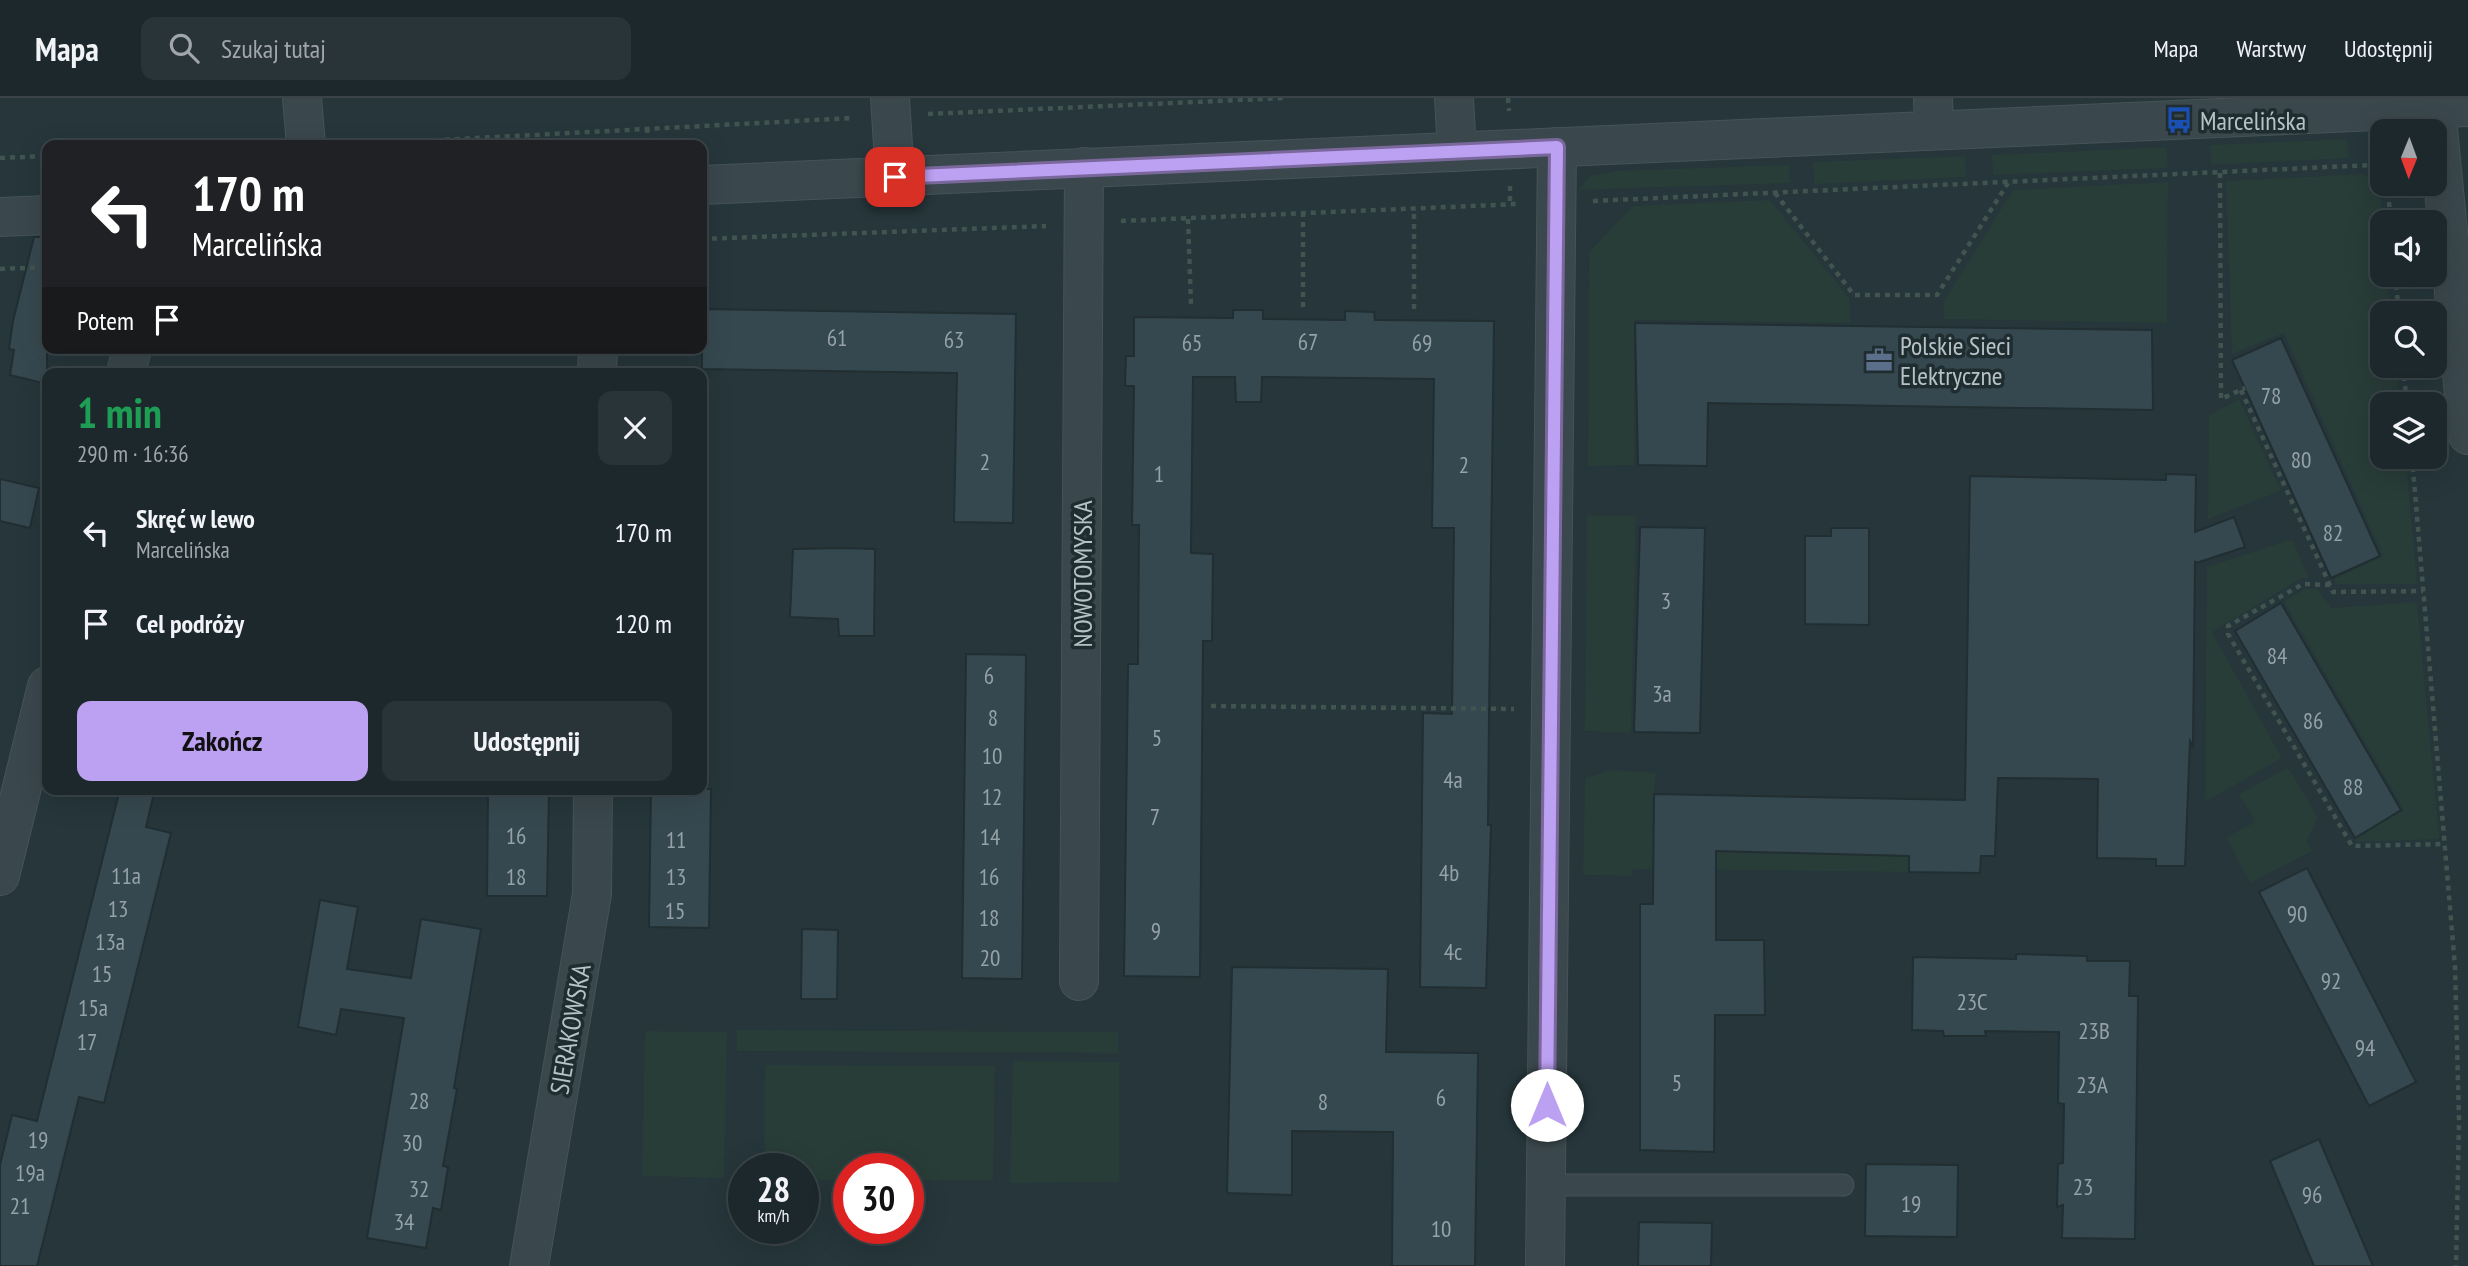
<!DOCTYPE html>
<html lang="pl">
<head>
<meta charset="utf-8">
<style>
  body { margin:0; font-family:"PT Sans Narrow",sans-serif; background:#293438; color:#f1f3f6; height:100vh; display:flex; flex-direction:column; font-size:26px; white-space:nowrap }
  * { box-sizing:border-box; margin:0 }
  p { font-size:23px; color:#a0a6a9 }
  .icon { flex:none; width:38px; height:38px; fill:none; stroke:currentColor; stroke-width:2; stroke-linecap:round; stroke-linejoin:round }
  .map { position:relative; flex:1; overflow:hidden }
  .drawer { position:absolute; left:42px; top:270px; width:665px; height:427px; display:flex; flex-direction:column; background:#1c282c; border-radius:14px; box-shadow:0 7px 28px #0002,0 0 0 2px #3a4448 }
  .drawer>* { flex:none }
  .guide { position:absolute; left:42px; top:42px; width:665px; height:214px; border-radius:14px; box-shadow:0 7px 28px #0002,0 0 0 2px #3a4448; background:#202124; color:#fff; overflow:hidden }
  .needle { width:46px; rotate:181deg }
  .controls { position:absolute; left:2370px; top:21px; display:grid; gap:14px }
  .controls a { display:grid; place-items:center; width:77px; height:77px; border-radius:14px; background:#1c282c; box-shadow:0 7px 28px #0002,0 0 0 2px #3a4448; font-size:35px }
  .speed { position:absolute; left:728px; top:1055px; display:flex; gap:14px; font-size:35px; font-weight:700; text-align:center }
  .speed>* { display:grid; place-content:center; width:91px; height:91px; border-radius:50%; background:#1c282c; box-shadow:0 7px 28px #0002,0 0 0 2px #3a4448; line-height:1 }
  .speed small { font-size:18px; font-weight:400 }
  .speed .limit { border:10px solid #d22; background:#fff; color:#111 }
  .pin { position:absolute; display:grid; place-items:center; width:60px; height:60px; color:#fff; margin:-30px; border-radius:14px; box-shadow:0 4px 10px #0006 }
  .me { position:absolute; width:77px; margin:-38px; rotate:0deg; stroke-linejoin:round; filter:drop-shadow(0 0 5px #0008) }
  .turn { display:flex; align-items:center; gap:24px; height:147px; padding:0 35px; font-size:32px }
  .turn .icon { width:91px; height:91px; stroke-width:2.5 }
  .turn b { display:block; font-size:49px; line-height:60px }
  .then { display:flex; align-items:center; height:66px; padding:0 35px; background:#0003; gap:14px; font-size:26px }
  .round { display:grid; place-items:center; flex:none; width:74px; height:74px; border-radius:14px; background:#293438 }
  .summary { display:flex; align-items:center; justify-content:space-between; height:119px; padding:0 35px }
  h1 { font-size:42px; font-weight:700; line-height:52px; color:#1e9e55 }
  .cta { display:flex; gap:14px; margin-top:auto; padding:14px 35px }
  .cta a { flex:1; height:80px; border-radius:14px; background:#bca0f2; color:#111; font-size:28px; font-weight:700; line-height:80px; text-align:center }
  .cta a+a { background:#293438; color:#f1f3f6 }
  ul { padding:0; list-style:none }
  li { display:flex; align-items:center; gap:21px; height:91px; padding:0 35px }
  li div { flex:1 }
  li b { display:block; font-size:26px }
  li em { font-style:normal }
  header { display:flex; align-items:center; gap:42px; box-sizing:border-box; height:98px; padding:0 35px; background:#1c282c; border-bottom:2px solid #3a4448 }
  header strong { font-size:33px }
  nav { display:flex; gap:38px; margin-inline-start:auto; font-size:24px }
  .search { width:490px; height:63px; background:#293438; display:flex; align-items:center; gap:18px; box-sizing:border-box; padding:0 24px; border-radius:14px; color:#a0a6a9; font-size:26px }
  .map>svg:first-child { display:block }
</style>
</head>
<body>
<header>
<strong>Mapa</strong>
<div class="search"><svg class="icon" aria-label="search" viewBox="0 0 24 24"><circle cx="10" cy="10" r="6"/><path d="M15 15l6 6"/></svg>Szukaj tutaj</div>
<nav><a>Mapa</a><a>Warstwy</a><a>Udostępnij</a></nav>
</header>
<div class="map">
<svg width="2468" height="1168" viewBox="0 0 2468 1168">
  <rect width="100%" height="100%" fill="#26363b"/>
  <!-- green -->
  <g fill="#283c38">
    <path d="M 2348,41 L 2349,60 L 2211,67 L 2210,47 Z"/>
    <path d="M 2167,49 L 2168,70 L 1993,77 L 1992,57 Z"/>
    <path d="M 1965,58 L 1966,79 L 1814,86 L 1813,64 Z"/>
    <path d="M 1789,67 L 1790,85 L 1578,92 L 1590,78 L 1614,73 Z"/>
    <path d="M 2361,76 C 2367,78 2372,79 2375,84 C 2385,97 2382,158 2382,177 L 2387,177 L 2391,215 L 2382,215 L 2382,268 L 2396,268 L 2400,306 L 2382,306 L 2382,359 L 2387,359 L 2388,373 L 2407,373 L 2417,486 L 2335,486 L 2334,481 L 2383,458 L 2284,235 L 2232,256 L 2226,83 Z"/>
    <path d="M 2168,84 L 2167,225 L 1944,221 L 1944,203 L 2013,92 Z"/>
    <path d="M 1770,102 L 1850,201 L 1851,225 L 1634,222 L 1634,367 L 1588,368 L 1589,154 L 1633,108 Z"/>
    <path d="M 2239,301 L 2281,393 L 2208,421 L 2209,317 Z"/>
    <path d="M 1587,417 L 1636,418 L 1631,635 L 1585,633 Z"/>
    <path d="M 2286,443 L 2293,443 L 2309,481 L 2302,480 L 2212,534 L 2282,660 L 2205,704 L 2207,469 Z"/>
    <path d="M 2304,491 L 2318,491 L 2331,510 L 2417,504 L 2439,741 L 2356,744 L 2355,741 L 2404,712 L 2284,504 Z"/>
    <path d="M 2285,671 L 2290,672 L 2318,719 L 2307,743 L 2312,753 L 2250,785 L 2226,739 L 2255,724 L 2239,696 Z"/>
    <path d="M 1612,672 L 1656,675 L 1654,696 L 1676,752 L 1909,758 L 1909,774 L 1633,771 L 1632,778 L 1583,777 L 1585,680 Z"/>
    <path d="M 737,932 L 1118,934 L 1118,955 L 737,953 Z"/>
    <path d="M 645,933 L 727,934 L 724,1080 L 642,1078 Z"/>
    <path d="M 1013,963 L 1119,964 L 1119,1084 L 1010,1085 Z"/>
    <path d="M 765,967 L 995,968 L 993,1082 L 908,1082 L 908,1071 L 849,1071 L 849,1082 L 803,1082 L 803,1071 L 764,1071 Z"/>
  </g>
  <!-- building -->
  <g fill="#36484f" stroke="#212e32" stroke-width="2">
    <path d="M 34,139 L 47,139 L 47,286 L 10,277 L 14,252 L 9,251 L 13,223 Z"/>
    <path d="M 702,211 L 1016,216 L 1013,425 L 954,424 L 957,275 L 702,271 Z"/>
    <path d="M 1233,212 L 1263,212 L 1263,221 L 1345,222 L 1345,213 L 1374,214 L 1375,222 L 1494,223 L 1489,616 L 1488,727 L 1491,727 L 1486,890 L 1420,889 L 1423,615 L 1452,616 L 1454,430 L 1432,430 L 1434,281 L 1262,279 L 1261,304 L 1236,304 L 1235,279 L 1193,279 L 1191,455 L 1213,456 L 1212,543 L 1203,543 L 1200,879 L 1124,878 L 1128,566 L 1138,566 L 1139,427 L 1132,427 L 1134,288 L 1125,288 L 1126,258 L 1134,258 L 1134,219 L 1233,220 Z"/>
    <path d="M 1635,225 L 2152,232 L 2153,312 L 1708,305 L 1707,368 L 1638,367 Z"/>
    <path d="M 2281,240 L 2380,458 L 2331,480 L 2232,262 Z"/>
    <path d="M 2166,376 L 2196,377 L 2195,434 L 2234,419 L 2245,449 L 2196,465 L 2195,463 L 2193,648 L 2190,643 L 2185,768 L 2156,768 L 2156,761 L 2097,760 L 2098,681 L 1998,680 L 1995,758 L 1981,758 L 1980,775 L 1909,774 L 1909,758 L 1716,753 L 1716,842 L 1764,842 L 1765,917 L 1715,917 L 1714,1054 L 1640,1052 L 1640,806 L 1653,806 L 1654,696 L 1965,702 L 1970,378 L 2166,382 Z"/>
    <path d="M 0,381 L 39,390 L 30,430 L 0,423 Z"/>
    <path d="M 1640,429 L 1705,430 L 1700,635 L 1634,634 Z"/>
    <path d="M 1831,430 L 1869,430 L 1869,527 L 1805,526 L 1805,438 L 1831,438 Z"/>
    <path d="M 842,450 L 875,451 L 874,538 L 839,538 L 838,521 L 790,519 L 793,451 Z"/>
    <path d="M 2281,505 L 2401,712 L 2355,740 L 2235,533 Z"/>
    <path d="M 966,556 L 1026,557 L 1022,881 L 962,880 Z"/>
    <path d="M 120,691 L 155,691 L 146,729 L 171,735 L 104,1005 L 79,999 L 37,1168 L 0,1168 L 0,1067 L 12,1017 L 37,1023 Z"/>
    <path d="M 488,691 L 549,691 L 547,798 L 487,798 Z"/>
    <path d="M 651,691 L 711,691 L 709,830 L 649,829 Z"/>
    <path d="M 2307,770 L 2416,984 L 2369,1008 L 2259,794 Z"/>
    <path d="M 320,802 L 358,809 L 347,871 L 411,880 L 421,821 L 481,831 L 454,990 L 457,991 L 443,1068 L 448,1069 L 441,1112 L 433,1110 L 426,1150 L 367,1140 L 404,920 L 341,911 L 336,937 L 298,929 Z"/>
    <path d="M 802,831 L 838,832 L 837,901 L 801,901 Z"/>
    <path d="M 2016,856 L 2087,858 L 2087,863 L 2130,863 L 2129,898 L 2138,898 L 2135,1141 L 2062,1140 L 2063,1107 L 2057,1109 L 2058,1066 L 2063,1065 L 2064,1006 L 2058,1005 L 2059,934 L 1985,933 L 1986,938 L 1944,938 L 1943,933 L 1912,932 L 1913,859 L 2016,861 Z"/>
    <path d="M 1232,869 L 1388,871 L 1386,954 L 1478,955 L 1475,1168 L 1392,1168 L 1393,1034 L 1292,1033 L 1292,1097 L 1227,1095 Z"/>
    <path d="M 2319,1041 L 2373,1168 L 2314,1168 L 2270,1063 Z"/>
    <path d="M 1866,1066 L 1958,1067 L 1957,1139 L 1865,1138 Z"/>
    <path d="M 1639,1124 L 1712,1125 L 1711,1168 L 1638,1168 Z"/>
  </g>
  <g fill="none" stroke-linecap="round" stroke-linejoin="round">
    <defs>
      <path id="service" d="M 1546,1087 L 1843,1087"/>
      <g id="minor">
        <path d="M 302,0 L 306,47"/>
        <path d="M 890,0 L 895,79"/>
        <path d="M 1454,0 L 1457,54"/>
        <path d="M 1933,0 L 1934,32"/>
        <path d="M 126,275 L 132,250"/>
        <path d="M 597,275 L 598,250"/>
        <path d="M 0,778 L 47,588"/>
        <path d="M 1079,883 L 1084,69"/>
        <path d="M 529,1168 L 592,796 L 593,691"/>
        <path d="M 1545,1168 L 1557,49"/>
      </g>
      <g id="tertiary">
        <path d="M 2435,0 L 2468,337"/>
        <path d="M 702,87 L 2468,9"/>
        <path d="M 0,119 L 47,117"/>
      </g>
    </defs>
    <!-- service casing -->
    <use href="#service" stroke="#465357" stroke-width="23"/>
    <!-- minor casing -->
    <use href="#minor" stroke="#465357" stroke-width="40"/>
    <!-- tertiary casing -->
    <use href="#tertiary" stroke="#465357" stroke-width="40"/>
    <!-- path -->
    <g stroke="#415450" stroke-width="4.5" stroke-dasharray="5 5" stroke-linecap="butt">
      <path d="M 1508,0 L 1509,13"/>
      <path d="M 928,16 L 1284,0"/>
      <path d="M 647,30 L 649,47"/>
      <path d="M 345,47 L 853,20"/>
      <path d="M 2371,50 L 2372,67 L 2382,83"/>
      <path d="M 0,60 L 47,58"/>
      <path d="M 2220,75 L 2221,301 L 2245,290"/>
      <path d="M 2383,86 L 2388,94 L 2408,92"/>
      <path d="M 1510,88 L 1510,107"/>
      <path d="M 2388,94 L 2391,124"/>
      <path d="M 1775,95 L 1854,197 L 1937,197 L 2008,85"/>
      <path d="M 1593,103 L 2372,67"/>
      <path d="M 1188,121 L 1191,207"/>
      <path d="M 1121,123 L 1518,106"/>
      <path d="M 702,141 L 1046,128"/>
      <path d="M 0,171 L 47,169"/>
      <path d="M 2395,177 L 2399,215"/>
      <path d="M 1303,209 L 1303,116"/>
      <path d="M 1414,211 L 1414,111"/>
      <path d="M 2403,268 L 2407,306"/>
      <path d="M 2241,292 L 2333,494 L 2423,493"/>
      <path d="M 2412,359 L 2455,869 L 2459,1023 L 2456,1168"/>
      <path d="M 2330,487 L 2303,486 L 2228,528 L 2228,536 L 2352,748 L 2445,746"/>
      <path d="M 1211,608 L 1514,611"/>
    </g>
    <!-- service -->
    <use href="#service" stroke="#3a474c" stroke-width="21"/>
    <!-- minor -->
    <use href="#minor" stroke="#3a474c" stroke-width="38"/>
    <!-- tertiary -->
    <use href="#tertiary" stroke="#3a474c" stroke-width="38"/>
  </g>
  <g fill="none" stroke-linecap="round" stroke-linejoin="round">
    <defs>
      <path id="route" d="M 895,79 L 1557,49 L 1547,1007"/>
    </defs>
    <!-- route casing -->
    <use href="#route" stroke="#7a689d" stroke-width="18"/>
    <!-- route -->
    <use href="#route" stroke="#bca0f2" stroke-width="12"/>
  </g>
  <!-- icons -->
  <defs>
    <symbol id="bus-bare" viewBox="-9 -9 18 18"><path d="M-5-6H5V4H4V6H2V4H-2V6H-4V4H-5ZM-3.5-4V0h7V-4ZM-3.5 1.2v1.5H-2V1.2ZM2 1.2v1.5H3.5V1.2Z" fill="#1a4fb4" stroke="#1f2c30" stroke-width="2.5" paint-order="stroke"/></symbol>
    <symbol id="office-bare" viewBox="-9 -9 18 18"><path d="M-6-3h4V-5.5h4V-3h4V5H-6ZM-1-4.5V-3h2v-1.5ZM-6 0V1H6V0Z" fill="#5c6f8a" stroke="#1f2c30" stroke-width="2.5" paint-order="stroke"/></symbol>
  </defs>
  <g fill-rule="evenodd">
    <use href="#bus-bare" x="2160" y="3" width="38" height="38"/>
    <use href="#office-bare" x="1860" y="243" width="38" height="38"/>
  </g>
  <g text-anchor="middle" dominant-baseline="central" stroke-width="7" stroke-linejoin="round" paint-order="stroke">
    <!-- number labels -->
    <g font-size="23" fill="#95a2a8">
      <text x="837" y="239">61</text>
      <text x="954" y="241">63</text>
      <text x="1308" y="243">67</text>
      <text x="1192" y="244">65</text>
      <text x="1422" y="244">69</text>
      <text x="2271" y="297">78</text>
      <text x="2301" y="361">80</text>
      <text x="985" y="363">2</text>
      <text x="1464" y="366">2</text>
      <text x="1159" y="375">1</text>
      <text x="2333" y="434">82</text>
      <text x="1666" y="502">3</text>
      <text x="2277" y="557">84</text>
      <text x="989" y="577">6</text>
      <text x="1662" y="595">3a</text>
      <text x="993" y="619">8</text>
      <text x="2313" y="622">86</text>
      <text x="1157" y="639">5</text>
      <text x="992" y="657">10</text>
      <text x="1453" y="681">4a</text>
      <text x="2353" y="688">88</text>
      <text x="992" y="698">12</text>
      <text x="1155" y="718">7</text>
      <text x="516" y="737">16</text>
      <text x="990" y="738">14</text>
      <text x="676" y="741">11</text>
      <text x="1449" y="774">4b</text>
      <text x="126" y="777">11a</text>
      <text x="516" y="778">18</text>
      <text x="676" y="778">13</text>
      <text x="989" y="778">16</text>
      <text x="118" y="810">13</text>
      <text x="675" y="812">15</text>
      <text x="2297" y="815">90</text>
      <text x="989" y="819">18</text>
      <text x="1156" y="832">9</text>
      <text x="110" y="843">13a</text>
      <text x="1453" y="853">4c</text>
      <text x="990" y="859">20</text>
      <text x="102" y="875">15</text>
      <text x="2331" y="882">92</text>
      <text x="1972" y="903">23C</text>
      <text x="93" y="909">15a</text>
      <text x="2094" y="932">23B</text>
      <text x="87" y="943">17</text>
      <text x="2365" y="949">94</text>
      <text x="1677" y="984">5</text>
      <text x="2092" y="986">23A</text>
      <text x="1441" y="999">6</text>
      <text x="419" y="1002">28</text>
      <text x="1323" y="1003">8</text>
      <text x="38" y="1041">19</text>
      <text x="412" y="1044">30</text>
      <text x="30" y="1074">19a</text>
      <text x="2083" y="1088">23</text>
      <text x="419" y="1090">32</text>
      <text x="2312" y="1096">96</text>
      <text x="1911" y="1105">19</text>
      <text x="20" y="1107">21</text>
      <text x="404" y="1123">34</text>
      <text x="1441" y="1130">10</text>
    </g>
    <!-- poi labels -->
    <g font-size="26" fill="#b6c2c7" stroke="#1f2c30" text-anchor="start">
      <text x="2200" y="22">Marcelińska</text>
      <text x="1900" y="247">Polskie Sieci<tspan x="1900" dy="30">Elektryczne</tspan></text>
    </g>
    <!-- street labels -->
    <g font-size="26" fill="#b6c2c7" stroke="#1f2c30">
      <text transform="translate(1082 476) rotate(-90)">NOWOTOMYSKA</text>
      <text transform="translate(570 931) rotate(-80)">SIERAKOWSKA</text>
    </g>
  </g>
</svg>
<div class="controls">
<a><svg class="needle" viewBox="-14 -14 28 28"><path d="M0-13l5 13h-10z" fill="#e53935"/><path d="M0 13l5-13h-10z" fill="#a0a6a9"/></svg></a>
<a><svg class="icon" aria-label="sound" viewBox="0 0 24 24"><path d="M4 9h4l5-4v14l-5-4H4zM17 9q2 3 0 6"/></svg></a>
<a><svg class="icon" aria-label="search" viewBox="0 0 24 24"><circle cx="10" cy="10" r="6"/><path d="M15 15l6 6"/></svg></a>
<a><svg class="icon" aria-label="layers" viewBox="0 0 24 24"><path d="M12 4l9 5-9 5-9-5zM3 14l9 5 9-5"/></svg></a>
</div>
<div class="speed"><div>28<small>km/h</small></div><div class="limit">30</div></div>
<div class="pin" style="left:895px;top:79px;background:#d93025"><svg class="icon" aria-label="arrive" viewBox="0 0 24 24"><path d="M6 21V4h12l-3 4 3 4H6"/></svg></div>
<svg class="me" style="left:1547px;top:1007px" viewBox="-20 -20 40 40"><circle r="19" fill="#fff"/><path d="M0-13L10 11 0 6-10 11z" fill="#bca0f2"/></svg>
<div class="guide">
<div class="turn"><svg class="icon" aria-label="left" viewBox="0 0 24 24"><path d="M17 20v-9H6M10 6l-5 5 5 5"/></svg><div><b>170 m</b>Marcelińska</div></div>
<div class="then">Potem<svg class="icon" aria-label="arrive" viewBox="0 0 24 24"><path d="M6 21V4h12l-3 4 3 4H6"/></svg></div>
</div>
<section class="drawer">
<div class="summary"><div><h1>1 min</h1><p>290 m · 16:36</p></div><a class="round"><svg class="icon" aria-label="close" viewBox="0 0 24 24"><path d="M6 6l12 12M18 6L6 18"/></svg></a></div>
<ul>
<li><svg class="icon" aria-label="left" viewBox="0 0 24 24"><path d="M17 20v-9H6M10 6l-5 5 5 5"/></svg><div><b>Skręć w lewo</b><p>Marcelińska</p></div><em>170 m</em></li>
<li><svg class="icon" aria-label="arrive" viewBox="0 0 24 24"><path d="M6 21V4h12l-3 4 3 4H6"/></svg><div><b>Cel podróży</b></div><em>120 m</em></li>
</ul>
<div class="cta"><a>Zakończ</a><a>Udostępnij</a></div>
</section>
</div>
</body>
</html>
